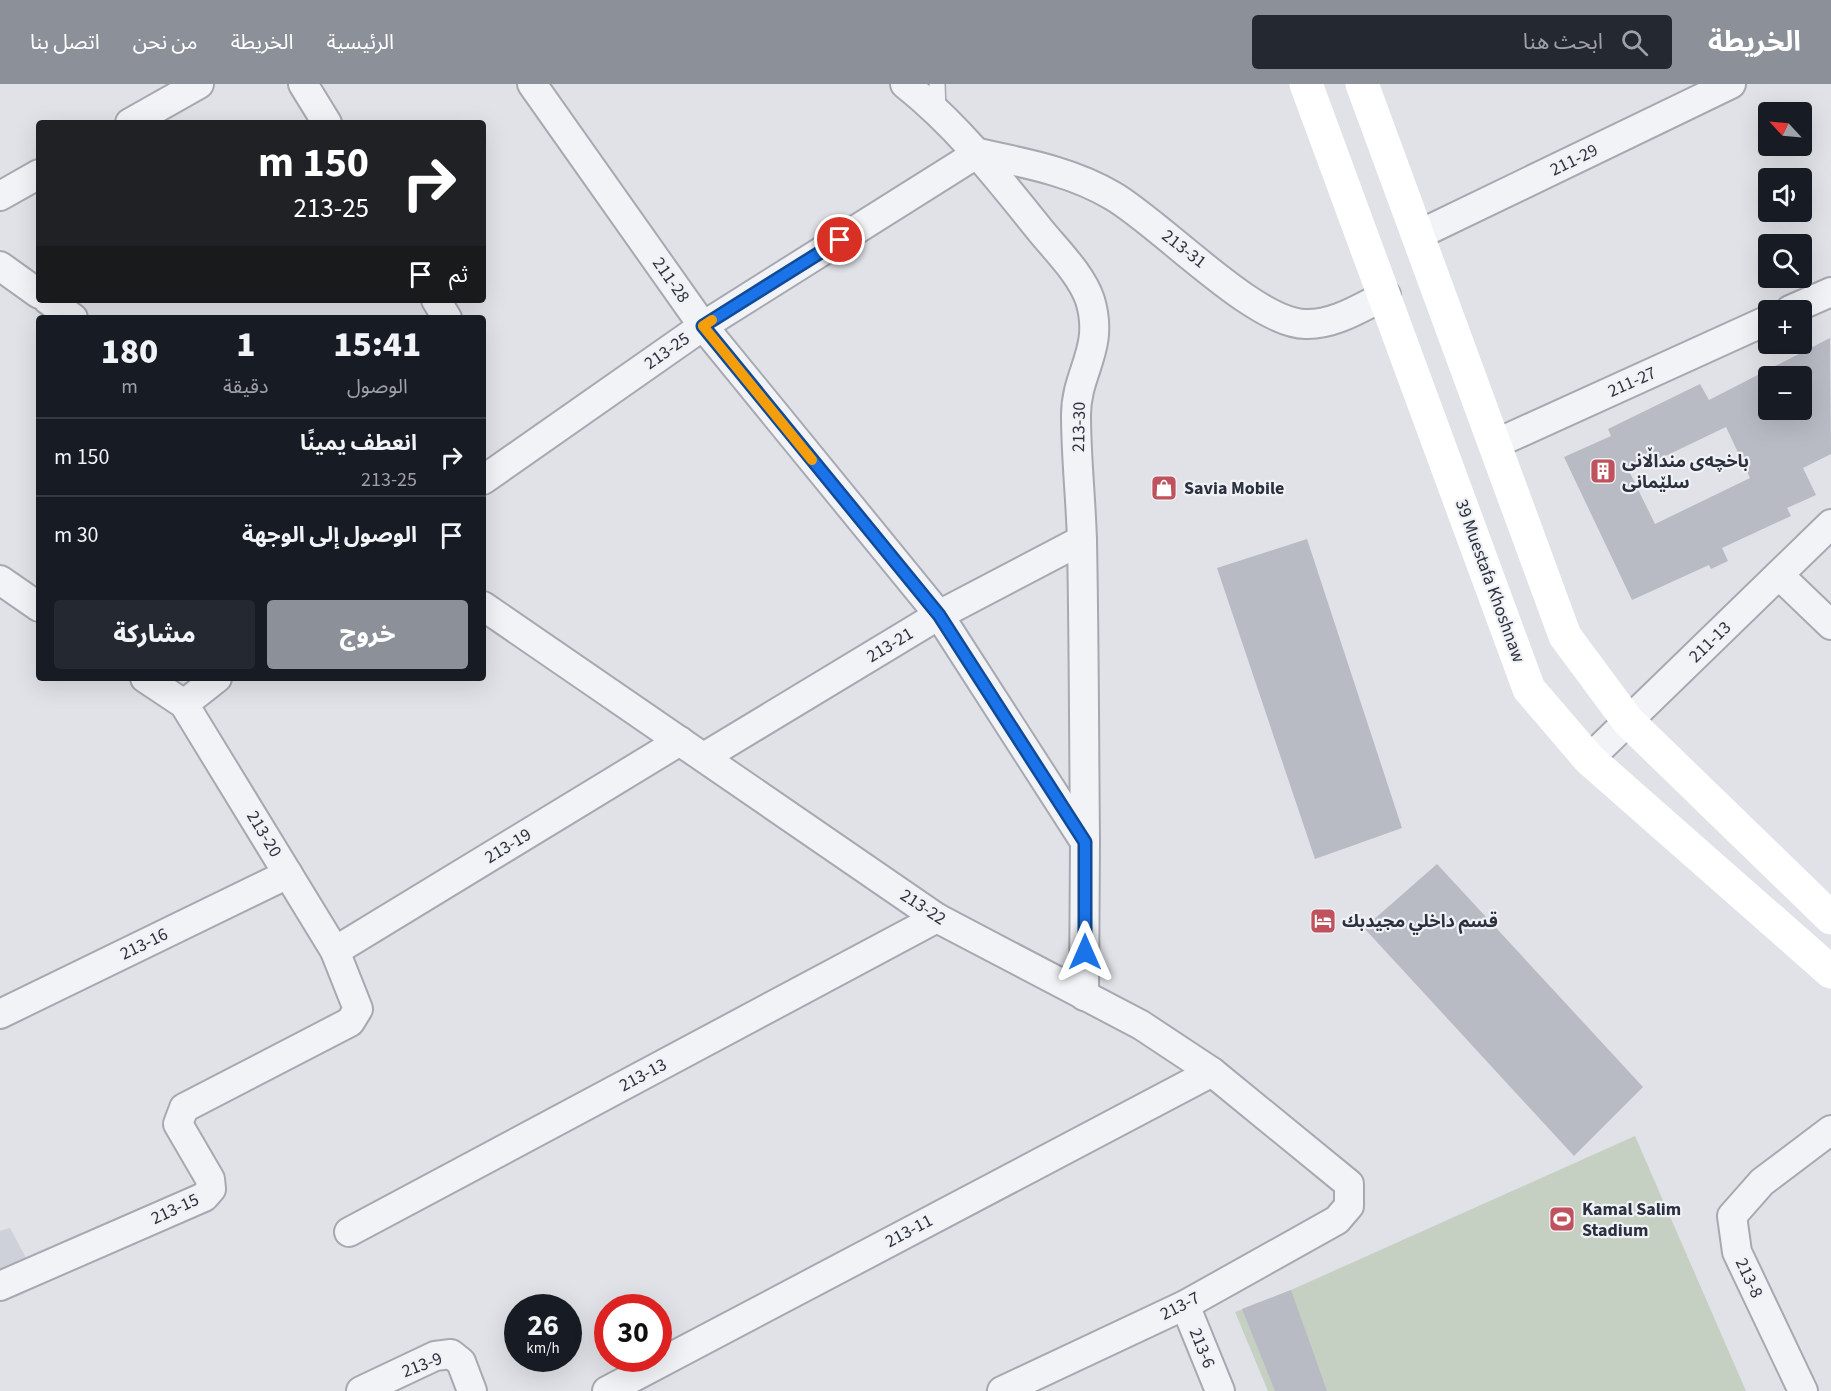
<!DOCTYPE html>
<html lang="ar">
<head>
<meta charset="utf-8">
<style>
  body { margin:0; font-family:"Source Sans 3","Noto Sans Arabic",sans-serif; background:#242831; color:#f1f3f6; direction:rtl; height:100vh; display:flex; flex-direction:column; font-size:22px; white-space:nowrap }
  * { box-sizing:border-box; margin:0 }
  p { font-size:20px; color:#9ea1a6 }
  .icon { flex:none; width:33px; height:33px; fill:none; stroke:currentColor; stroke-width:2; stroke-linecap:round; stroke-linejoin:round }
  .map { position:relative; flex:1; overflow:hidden; direction:ltr }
  .sheet { position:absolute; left:36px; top:231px; width:450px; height:366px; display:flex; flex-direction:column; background:#171b24; border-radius:6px; box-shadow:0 6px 24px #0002; direction:rtl }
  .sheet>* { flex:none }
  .hud { position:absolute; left:36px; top:36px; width:450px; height:183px; border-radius:6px; box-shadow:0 6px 24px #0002; direction:rtl; background:#202124; color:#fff; overflow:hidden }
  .needle { width:39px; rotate:296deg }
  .fabs { position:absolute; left:1758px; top:18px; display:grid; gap:12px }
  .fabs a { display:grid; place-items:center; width:54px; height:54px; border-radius:6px; background:#171b24; box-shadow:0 6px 24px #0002; font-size:30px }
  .speed { position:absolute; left:504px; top:1210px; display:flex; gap:12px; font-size:30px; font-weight:700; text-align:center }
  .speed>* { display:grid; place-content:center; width:78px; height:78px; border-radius:50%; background:#171b24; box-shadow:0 6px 24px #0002; line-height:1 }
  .speed small { font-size:15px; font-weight:400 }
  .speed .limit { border:9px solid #d22; background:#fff; color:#111 }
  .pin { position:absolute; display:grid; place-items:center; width:51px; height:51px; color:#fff; margin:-26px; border:3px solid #fff; border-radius:50%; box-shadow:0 2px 6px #0007 }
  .me { position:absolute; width:66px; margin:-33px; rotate:0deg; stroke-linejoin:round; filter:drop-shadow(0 0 4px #0008) }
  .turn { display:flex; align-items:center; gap:21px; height:126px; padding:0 18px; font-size:27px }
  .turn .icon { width:78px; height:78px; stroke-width:2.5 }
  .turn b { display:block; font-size:42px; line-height:51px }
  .then { display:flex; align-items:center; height:57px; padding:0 18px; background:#0003; gap:12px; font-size:22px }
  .eta { display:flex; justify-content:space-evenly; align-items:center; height:102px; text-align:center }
  .eta b { font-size:36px; font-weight:800; line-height:42px }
  .action { display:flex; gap:12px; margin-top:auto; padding:12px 18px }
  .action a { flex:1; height:69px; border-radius:6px; background:#8c9099; color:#fff; font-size:24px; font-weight:800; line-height:69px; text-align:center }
  .action a+a { background:#242831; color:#f1f3f6 }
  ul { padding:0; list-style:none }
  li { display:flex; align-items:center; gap:18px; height:78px; padding:0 18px; border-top:2px solid #363941 }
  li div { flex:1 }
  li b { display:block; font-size:22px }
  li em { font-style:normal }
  header { display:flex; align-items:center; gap:36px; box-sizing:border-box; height:84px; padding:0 30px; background:#8c9099; color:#fff }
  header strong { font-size:28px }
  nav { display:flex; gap:33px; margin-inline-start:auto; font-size:21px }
  .search { width:420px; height:54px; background:#242831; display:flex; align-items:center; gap:15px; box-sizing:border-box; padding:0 21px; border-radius:6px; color:#9ea1a6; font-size:22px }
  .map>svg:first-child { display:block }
</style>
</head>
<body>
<header>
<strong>الخريطة</strong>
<div class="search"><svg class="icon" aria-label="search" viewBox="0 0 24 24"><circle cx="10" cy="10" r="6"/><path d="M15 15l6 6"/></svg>ابحث هنا</div>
<nav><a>الرئيسية</a><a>الخريطة</a><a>من نحن</a><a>اتصل بنا</a></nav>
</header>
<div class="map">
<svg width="1831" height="1307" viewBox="0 0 1831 1307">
  <rect width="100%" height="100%" fill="#e0e2e7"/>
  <!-- built -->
  <path fill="#ced1d9" d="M 10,1144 L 30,1181 L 0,1194 L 0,1147 Z"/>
  <!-- green -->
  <path fill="#c5d0c2" d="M 1635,1052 L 1746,1307 L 1268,1307 L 1235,1228 L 1291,1206 Z"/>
  <!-- building -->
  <g fill="#b8bbc3" fill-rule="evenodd">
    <path d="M 1830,254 L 1831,370 L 1803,384 L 1816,411 L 1787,424 L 1791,432 L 1722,464 L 1728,477 L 1711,485 L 1709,481 L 1632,516 L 1564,373 L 1611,352 L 1608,345 L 1700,300 L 1709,316 ZM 1768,292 L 1802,292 L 1802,326 L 1768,326 ZM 1726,343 L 1750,394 L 1655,440 L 1630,389 Z"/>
    <path d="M 1307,455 L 1402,744 L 1315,775 L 1217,484 Z"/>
    <path d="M 1437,780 L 1643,1003 L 1574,1072 L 1364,844 Z"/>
    <path d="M 1291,1206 L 1327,1307 L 1275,1307 L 1242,1225 Z"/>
  </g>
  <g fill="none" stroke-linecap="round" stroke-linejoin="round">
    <defs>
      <path id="service" d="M 937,0 L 938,28"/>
      <g id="minor">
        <path d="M 303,0 L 327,39"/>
        <path d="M 532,0 L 703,242 L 939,531 L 1085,758 L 1084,912"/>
        <path d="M 905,0 C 958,42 998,94 1040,146 C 1057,167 1081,190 1090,216 C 1105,265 1076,288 1076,331 C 1076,374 1081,416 1082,458 C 1084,558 1084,658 1085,758"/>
        <path d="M 130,39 L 199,0"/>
        <path d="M 0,112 L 39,90"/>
        <path d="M 1418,151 L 1731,0"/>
        <path d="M 0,182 L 39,210"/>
        <path d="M 48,216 L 73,234"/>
        <path d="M 436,216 L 447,234"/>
        <path d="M 1790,226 L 1831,208"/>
        <path d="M 1495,360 L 1768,236"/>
        <path d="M 483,396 L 703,242 L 978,69 C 1024,79 1071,87 1113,112 C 1161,140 1254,239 1305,240 C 1334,241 1360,224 1386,211"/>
        <path d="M 1779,491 L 1831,541"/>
        <path d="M 0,496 L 39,523"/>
        <path d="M 483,522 L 937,834 L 1141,941 L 1212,988 L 1349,1100 L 1349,1122 L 1337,1136 L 1185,1221 L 1002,1307"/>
        <path d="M 184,620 L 217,594"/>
        <path d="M 704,673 L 939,531 L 1082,456"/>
        <path d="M 1589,675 L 1831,440"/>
        <path d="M 335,867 L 680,657"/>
        <path d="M 0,930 L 288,790"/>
        <path d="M 349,1148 L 937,834"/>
        <path d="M 0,1202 L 204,1113 L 211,1105 L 210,1095 L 178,1040 L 184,1024 L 350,938 L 358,925 L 335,867 L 184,620 L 145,594"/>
        <path d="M 1185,1221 L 1220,1307"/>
        <path d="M 361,1307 L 435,1272 L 451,1270 L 461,1278 L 472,1307"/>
        <path d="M 607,1307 L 1212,988"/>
        <path d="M 1803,1307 L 1737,1168 L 1732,1132 L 1762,1098 L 1831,1046"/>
      </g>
    </defs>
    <!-- service casing -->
    <use href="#service" stroke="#a6a9b1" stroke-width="18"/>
    <!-- minor casing -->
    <use href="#minor" stroke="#a6a9b1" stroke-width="32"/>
    <!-- service -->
    <use href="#service" stroke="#f2f3f6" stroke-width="15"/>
    <!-- minor -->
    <use href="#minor" stroke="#f2f3f6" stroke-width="28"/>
    <!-- secondary -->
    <g stroke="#fff" stroke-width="33">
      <path d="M 1306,0 L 1529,605 L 1589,675 L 1831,888"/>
      <path d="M 1362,0 L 1565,552 L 1628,637 L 1831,834"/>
    </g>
  </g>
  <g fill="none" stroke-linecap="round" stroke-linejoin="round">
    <defs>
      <path id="route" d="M 840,156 L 703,242 L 939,531 L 1085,758 L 1085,868"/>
    </defs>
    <!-- route casing -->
    <use href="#route" stroke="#114b97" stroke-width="15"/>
    <!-- route -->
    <use href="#route" stroke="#1a73e8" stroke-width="10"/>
    <!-- slow -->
    <path stroke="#f59e0b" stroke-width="10" d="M 712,236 L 703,242 L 812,376"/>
  </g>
  <!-- icons -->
  <defs>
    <symbol id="building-square" viewBox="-11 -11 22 22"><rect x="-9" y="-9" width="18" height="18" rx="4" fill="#bf525d" stroke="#eff1f5"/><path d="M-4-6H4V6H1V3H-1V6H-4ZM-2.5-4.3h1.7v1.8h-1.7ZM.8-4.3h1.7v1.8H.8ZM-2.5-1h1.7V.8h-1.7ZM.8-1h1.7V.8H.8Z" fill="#fff"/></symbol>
    <symbol id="shop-square" viewBox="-11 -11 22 22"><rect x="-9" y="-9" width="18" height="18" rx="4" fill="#bf525d" stroke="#eff1f5"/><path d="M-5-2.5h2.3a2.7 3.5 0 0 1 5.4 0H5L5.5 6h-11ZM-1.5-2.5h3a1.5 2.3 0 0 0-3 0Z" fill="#fff"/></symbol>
    <symbol id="hotel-square" viewBox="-11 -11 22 22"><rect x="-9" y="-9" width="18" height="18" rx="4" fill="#bf525d" stroke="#eff1f5"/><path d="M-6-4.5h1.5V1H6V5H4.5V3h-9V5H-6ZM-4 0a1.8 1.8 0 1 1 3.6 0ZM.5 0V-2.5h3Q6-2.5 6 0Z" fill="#fff"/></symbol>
    <symbol id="stadium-square" viewBox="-11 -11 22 22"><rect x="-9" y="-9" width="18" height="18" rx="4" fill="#bf525d" stroke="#eff1f5"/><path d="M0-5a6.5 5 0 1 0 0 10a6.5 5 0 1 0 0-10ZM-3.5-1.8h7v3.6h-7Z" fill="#fff"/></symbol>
  </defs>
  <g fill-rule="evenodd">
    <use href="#building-square" x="1588" y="372" width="30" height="30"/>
    <use href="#shop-square" x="1149" y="389" width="30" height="30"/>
    <use href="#hotel-square" x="1308" y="822" width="30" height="30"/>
    <use href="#stadium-square" x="1547" y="1120" width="30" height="30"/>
  </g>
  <g text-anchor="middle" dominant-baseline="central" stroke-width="4.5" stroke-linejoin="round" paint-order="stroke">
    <!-- street labels -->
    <g font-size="18" fill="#2a303d" stroke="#eff1f5">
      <text transform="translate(1574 76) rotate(-26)">211-29</text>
      <text transform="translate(1184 165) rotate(38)">213-31</text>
      <text transform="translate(671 196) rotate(55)">211-28</text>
      <text transform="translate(667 267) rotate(-35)">213-25</text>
      <text transform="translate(1632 298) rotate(-24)">211-27</text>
      <text transform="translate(1079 343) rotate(-89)">213-30</text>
      <text transform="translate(1490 497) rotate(70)">39 Muestafa Khoshnaw</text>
      <text transform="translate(1710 558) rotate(-44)">211-13</text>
      <text transform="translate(890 561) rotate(-31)">213-21</text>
      <text transform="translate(264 750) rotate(59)">213-20</text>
      <text transform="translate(508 762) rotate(-31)">213-19</text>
      <text transform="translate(923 823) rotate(33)">213-22</text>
      <text transform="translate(144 860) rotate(-26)">213-16</text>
      <text transform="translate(643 991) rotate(-28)">213-13</text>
      <text transform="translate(175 1125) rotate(-25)">213-15</text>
      <text transform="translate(909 1147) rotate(-28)">213-11</text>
      <text transform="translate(1749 1194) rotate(65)">213-8</text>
      <text transform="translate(1180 1222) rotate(-27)">213-7</text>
      <text transform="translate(1202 1264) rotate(68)">213-6</text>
      <text transform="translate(422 1281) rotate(-21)">213-9</text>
    </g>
    <!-- poi labels -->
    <g font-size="18" font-weight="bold" fill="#2a303d" stroke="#eff1f5" text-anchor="start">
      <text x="1622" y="377">باخچەی منداڵانی<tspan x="1622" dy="21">سلێمانی</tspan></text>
      <text x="1184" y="404">Savia Mobile</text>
      <text x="1342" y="837">قسم داخلي مجيدبك</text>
      <text x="1582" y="1125">Kamal Salim<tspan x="1582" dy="21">Stadium</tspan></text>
    </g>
  </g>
</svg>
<div class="fabs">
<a><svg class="needle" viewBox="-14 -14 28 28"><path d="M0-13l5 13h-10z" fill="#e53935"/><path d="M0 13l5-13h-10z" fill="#9ea1a6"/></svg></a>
<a><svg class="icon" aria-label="sound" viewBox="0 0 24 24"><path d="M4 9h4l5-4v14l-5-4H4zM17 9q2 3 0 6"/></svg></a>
<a><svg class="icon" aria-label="search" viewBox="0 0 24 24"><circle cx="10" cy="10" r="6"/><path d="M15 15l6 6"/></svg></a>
<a>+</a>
<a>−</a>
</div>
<div class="speed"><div>26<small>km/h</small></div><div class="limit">30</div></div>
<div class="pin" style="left:840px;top:156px;background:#d93025"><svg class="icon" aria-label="arrive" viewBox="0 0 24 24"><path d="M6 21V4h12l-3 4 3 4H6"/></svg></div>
<svg class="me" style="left:1085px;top:868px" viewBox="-20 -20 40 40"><path d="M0-17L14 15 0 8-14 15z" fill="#1a73e8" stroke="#fff" stroke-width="4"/></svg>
<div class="hud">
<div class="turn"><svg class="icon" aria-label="right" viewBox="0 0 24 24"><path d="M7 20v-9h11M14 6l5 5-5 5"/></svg><div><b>150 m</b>213-25</div></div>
<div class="then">ثم<svg class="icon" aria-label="arrive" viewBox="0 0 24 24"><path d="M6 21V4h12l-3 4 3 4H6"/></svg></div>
</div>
<section class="sheet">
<div class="eta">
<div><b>15:41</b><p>الوصول</p></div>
<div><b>1</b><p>دقيقة</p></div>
<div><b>180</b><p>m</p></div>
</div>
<ul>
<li><svg class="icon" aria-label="right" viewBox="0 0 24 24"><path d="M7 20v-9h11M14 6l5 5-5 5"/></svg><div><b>انعطف يمينًا</b><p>213-25</p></div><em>150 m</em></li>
<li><svg class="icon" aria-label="arrive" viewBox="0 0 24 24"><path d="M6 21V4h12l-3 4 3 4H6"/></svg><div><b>الوصول إلى الوجهة</b></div><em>30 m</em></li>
</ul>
<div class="action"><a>خروج</a><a>مشاركة</a></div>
</section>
</div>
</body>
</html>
